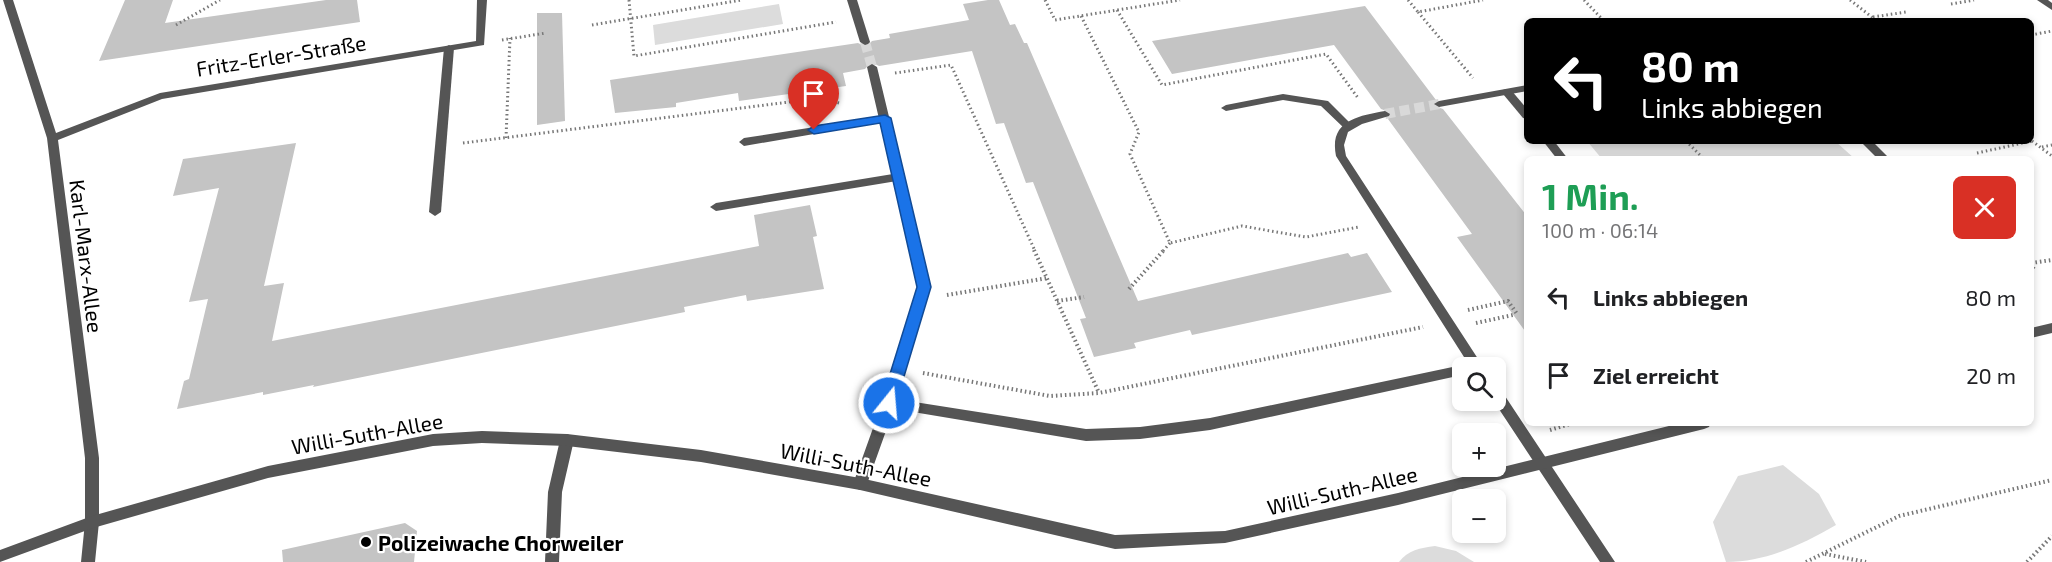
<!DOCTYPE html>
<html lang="de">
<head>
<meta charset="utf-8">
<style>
  body { margin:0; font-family:"Exo 2",sans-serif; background:#f2f2f2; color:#202124; height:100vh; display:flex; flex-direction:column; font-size:22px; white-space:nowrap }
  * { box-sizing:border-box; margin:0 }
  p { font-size:20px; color:#757577 }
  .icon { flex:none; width:33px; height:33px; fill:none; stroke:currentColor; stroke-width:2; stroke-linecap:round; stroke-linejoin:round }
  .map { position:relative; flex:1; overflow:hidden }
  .side { position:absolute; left:1524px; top:156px; width:510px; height:270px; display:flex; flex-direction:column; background:#fff; border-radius:9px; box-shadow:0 3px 9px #0003 }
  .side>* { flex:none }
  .banner { position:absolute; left:1524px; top:18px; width:510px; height:126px; border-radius:9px; box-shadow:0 3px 9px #0003; background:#000; color:#fff; overflow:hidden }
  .controls { position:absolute; left:1452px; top:357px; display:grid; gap:12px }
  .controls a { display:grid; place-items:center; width:54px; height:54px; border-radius:9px; background:#fff; box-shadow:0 3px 9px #0003; font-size:30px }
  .pin { position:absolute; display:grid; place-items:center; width:51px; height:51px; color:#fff; margin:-62px -26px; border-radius:50% 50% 50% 0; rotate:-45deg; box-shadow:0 0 6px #0007 }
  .pin .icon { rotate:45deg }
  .me { position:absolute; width:66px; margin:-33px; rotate:17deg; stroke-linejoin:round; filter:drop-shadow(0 0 4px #0008) }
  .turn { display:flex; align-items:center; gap:21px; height:126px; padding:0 18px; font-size:27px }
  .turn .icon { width:78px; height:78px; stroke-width:2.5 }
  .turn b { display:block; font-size:42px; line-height:51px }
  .round { display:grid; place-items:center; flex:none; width:63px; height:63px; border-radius:9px; background:#f2f2f2 }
  .summary { display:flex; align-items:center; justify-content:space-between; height:102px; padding:0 18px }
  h1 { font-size:36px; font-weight:700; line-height:45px; color:#1e9e55 }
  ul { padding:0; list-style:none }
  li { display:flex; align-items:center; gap:18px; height:78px; padding:0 18px }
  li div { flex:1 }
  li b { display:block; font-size:22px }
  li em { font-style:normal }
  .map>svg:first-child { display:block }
</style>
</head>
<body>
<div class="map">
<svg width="2052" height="562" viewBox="0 0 2052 562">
  <rect width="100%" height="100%" fill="#fff"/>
  <!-- green -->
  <g fill="#dcdcdc">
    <path d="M 779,4 L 783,24 L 655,45 L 653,25 Z"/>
    <path d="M 1587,141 L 1835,141 L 1855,159 L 1602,159 Z"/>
    <path d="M 1783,465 L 1819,494 L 1836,525 C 1801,545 1766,562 1726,562 L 1713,522 L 1738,476 Z"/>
    <path d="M 1435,546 L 1456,551 L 1474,562 L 1399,562 C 1408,550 1420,548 1435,546 Z"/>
  </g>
  <!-- building -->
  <g fill="#c4c4c4">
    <path d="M 125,0 L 173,0 L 165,23 L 326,0 L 357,0 L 360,22 L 99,61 Z"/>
    <path d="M 988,0 L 999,0 L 1010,25 L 1015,24 L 1024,43 L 1027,43 L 1138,301 L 1348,253 L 1351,257 L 1367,253 L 1392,292 L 1192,335 L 1190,330 L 1134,343 L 1136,348 L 1094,357 L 1080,319 L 1086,318 L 1033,182 L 1026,183 L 1004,123 L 996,124 L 972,51 L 879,66 L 871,62 L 865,69 L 843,73 L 846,86 L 739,101 L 738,93 L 676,103 L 676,107 L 615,113 L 610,80 L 858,43 L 866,47 L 872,41 L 890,38 L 889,34 L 969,20 L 963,4 Z"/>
    <path d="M 1365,6 L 1436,100 L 1432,105 L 1443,109 L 1527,216 L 1527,334 L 1457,237 L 1472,234 L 1388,119 L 1392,113 L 1381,109 L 1334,45 L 1172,74 L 1152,41 Z"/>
    <path d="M 537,13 L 562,13 L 565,121 L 537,125 Z"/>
    <path d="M 296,143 L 264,286 L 284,283 L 272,341 L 759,246 L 754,215 L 810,205 L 817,236 L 813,237 L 824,289 L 747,301 L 746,295 L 684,307 L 685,312 L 313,387 L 314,385 L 263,395 L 263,392 L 177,409 L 184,381 L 189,379 L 208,299 L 189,302 L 219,188 L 173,196 L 183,159 Z"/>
    <path d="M 405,523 L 417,531 L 414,562 L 283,562 L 282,550 Z"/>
  </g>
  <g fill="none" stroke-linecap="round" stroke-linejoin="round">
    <!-- minor-tunnel -->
    <g stroke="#d9d9d9" stroke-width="10" stroke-dasharray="10 5" stroke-linecap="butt">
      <path d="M 865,42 L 872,67"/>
      <path d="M 1385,114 L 1439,104"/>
    </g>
    <!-- path-far1 -->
    <g stroke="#777" stroke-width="3" stroke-dasharray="1.5 3" stroke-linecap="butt">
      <path d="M 629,0 L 634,56 L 836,22"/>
      <path d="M 1045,0 L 1055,20 L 1180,0"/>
      <path d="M 1408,0 L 1418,12 L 1483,0"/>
      <path d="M 1584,0 L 1604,21"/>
      <path d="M 1850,0 L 1877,21"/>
      <path d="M 1951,4 L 1974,0"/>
      <path d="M 1117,10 L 1162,85 L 1326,54 L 1358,98"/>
      <path d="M 1418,12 L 1473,78"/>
      <path d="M 1081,16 L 1139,132 L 1130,154 L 1170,243 L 1242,226 L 1306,237 L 1359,227"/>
      <path d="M 1873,17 L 1906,12"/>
      <path d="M 176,25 L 220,0"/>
      <path d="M 592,25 L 742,0"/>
      <path d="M 2031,35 L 2052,31"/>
      <path d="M 502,40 L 546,33"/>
      <path d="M 895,73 L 951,65 L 1035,251"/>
      <path d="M 506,138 L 510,38"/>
      <path d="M 1686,141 L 1704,159"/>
      <path d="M 2032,141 L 2052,156"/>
      <path d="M 463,143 L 821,98 L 839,103"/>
      <path d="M 2042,147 L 2052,145"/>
      <path d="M 1977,153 L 2032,141"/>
      <path d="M 1163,251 L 1170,243"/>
    </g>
    <!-- path -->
    <g stroke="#777" stroke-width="4" stroke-dasharray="1.5 3" stroke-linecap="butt">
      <path d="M 1034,250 L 1099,393"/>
      <path d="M 2031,263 L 2052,260"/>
      <path d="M 2031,272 L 2035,264"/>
      <path d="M 1129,289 L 1164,250"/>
      <path d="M 947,295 L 1047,278"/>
      <path d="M 1057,301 L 1084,297"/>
      <path d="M 1468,310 L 1508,301 L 1517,314"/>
      <path d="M 1476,323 L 1513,315"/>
      <path d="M 923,373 L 1050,396 L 1099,393 L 1423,327"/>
      <path d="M 1550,430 L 1573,423"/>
      <path d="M 1825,554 L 1866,562"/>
      <path d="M 1806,562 L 1899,516 L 2052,480"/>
      <path d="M 2027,562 L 2052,536"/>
    </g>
    <!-- service -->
    <g fill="#555" fill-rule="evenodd">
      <path d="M 449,45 L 454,48 L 441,212 L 435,216 L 429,212 L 444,48 Z"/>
      <path d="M 1507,89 L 1511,90 L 1527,109 L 1527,119 L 1523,118 L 1503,94 L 1502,92 L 1503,90 Z"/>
      <path d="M 1283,94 L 1328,101 L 1353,126 L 1348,130 L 1344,128 L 1321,106 L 1283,100 L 1226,111 L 1221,108 L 1226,105 Z"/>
      <path d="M 885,116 L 889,117 L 890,119 L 889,121 L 744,146 L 739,142 L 744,138 Z"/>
      <path d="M 1543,141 L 1554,141 L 1568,159 L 1557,159 Z"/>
      <path d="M 899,173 L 903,174 L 905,177 L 903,180 L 716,211 L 710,207 L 716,203 Z"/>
      <path d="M 1462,365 L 1467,368 L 1462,368 L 1462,375 L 1210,430 L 1140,439 L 1086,441 L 889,408 L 884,407 L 882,403 L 884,399 L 889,398 L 1086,429 L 1140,427 L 1210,418 Z"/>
      <path d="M 567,434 L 572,436 L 574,440 L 562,492 L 559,562 L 545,562 L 548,492 L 560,440 L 562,436 Z"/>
    </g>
    <!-- minor -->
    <g fill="#555" fill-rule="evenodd">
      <path d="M 3,0 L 13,0 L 56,133 L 160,93 L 476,41 L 477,0 L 487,0 L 484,45 L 162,99 L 58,140 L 99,458 L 99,522 L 95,562 L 81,562 L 85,522 L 85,458 L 47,138 Z"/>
      <path d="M 847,0 L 857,0 L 870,42 L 868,44 L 865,45 L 860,42 Z"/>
      <path d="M 2037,0 L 2048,0 L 2052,3 L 2052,10 Z"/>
      <path d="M 872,64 L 877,67 L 930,287 L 896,403 L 867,484 L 865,488 L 860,490 L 855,488 L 853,484 L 882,403 L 918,287 L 867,67 Z"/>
      <path d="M 1527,85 L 1527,91 L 1439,107 L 1434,104 L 1439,101 Z"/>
      <path d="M 1385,111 L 1390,114 L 1389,116 L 1362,124 L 1348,132 L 1344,145 L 1346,156 L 1484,368 L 1471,368 L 1336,156 C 1329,121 1357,116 1385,111 Z"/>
      <path d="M 1860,141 L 1872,141 L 1890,159 L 1878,159 Z"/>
      <path d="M 1496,389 L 1501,390 L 1615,562 L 1600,562 L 1493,400 L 1496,400 Z"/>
    </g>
    <!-- tertiary -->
    <g fill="#555" fill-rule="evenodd">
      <path d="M 2052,323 L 2052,333 L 2031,338 L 2031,328 Z"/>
      <path d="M 1681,423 L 1711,423 L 1709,427 L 1704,429 L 1398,505 L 1225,543 L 1115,549 L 860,490 L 701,462 L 567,446 L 482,443 L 433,446 L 268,478 L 93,528 L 0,562 L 0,550 L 92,516 L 268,466 L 433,434 L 482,431 L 567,434 L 701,450 L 860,478 L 1115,535 L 1225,531 L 1398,493 Z"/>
    </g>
  </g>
  <!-- route -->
  <path fill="#1a73e8" stroke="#114b97" stroke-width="1.5" d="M 885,115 L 891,118 L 931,287 L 896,403 L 889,409 L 881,403 L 917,287 L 880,123 L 814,134 L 808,130 L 814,126 Z"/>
  <!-- markers -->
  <circle fill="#000" stroke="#fff" stroke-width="2" cx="366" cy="542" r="6"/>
  <g text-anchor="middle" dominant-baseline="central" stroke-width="4.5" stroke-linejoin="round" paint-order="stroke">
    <!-- street labels -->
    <g font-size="21" fill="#000" stroke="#fff">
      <text transform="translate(281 55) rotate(-9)">Fritz-Erler-Straße</text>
      <text transform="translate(87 256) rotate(83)">Karl-Marx-Allee</text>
      <text transform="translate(367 433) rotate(-10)">Willi-Suth-Allee</text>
      <text transform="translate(856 464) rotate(11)">Willi-Suth-Allee</text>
      <text transform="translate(1342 490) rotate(-13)">Willi-Suth-Allee</text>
    </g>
    <!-- poi labels -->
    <g font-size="21" font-weight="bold" fill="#000" stroke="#fff" text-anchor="start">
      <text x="378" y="542">Polizeiwache Chorweiler</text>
    </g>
  </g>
</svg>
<div class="controls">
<a><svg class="icon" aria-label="search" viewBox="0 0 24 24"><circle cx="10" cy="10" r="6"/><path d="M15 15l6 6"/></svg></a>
<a>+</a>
<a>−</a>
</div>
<div class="pin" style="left:814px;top:130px;background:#d93025"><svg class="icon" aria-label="arrive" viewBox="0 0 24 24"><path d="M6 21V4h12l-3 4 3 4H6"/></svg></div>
<svg class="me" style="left:889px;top:403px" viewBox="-20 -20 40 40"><circle r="17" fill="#1a73e8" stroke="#fff" stroke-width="3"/><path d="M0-11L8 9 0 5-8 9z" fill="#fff"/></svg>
<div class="banner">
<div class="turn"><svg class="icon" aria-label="left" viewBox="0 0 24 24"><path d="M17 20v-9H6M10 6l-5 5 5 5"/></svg><div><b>80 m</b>Links abbiegen</div></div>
</div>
<section class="side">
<div class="summary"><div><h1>1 Min.</h1><p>100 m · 06:14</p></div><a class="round" style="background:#d93025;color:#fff"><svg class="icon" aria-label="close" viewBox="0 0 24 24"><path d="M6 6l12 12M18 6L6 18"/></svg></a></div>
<ul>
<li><svg class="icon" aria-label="left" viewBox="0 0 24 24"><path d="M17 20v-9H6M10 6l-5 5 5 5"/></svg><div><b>Links abbiegen</b></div><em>80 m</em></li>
<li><svg class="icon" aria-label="arrive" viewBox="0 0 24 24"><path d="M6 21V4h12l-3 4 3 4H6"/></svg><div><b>Ziel erreicht</b></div><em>20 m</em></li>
</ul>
</section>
</div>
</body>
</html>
